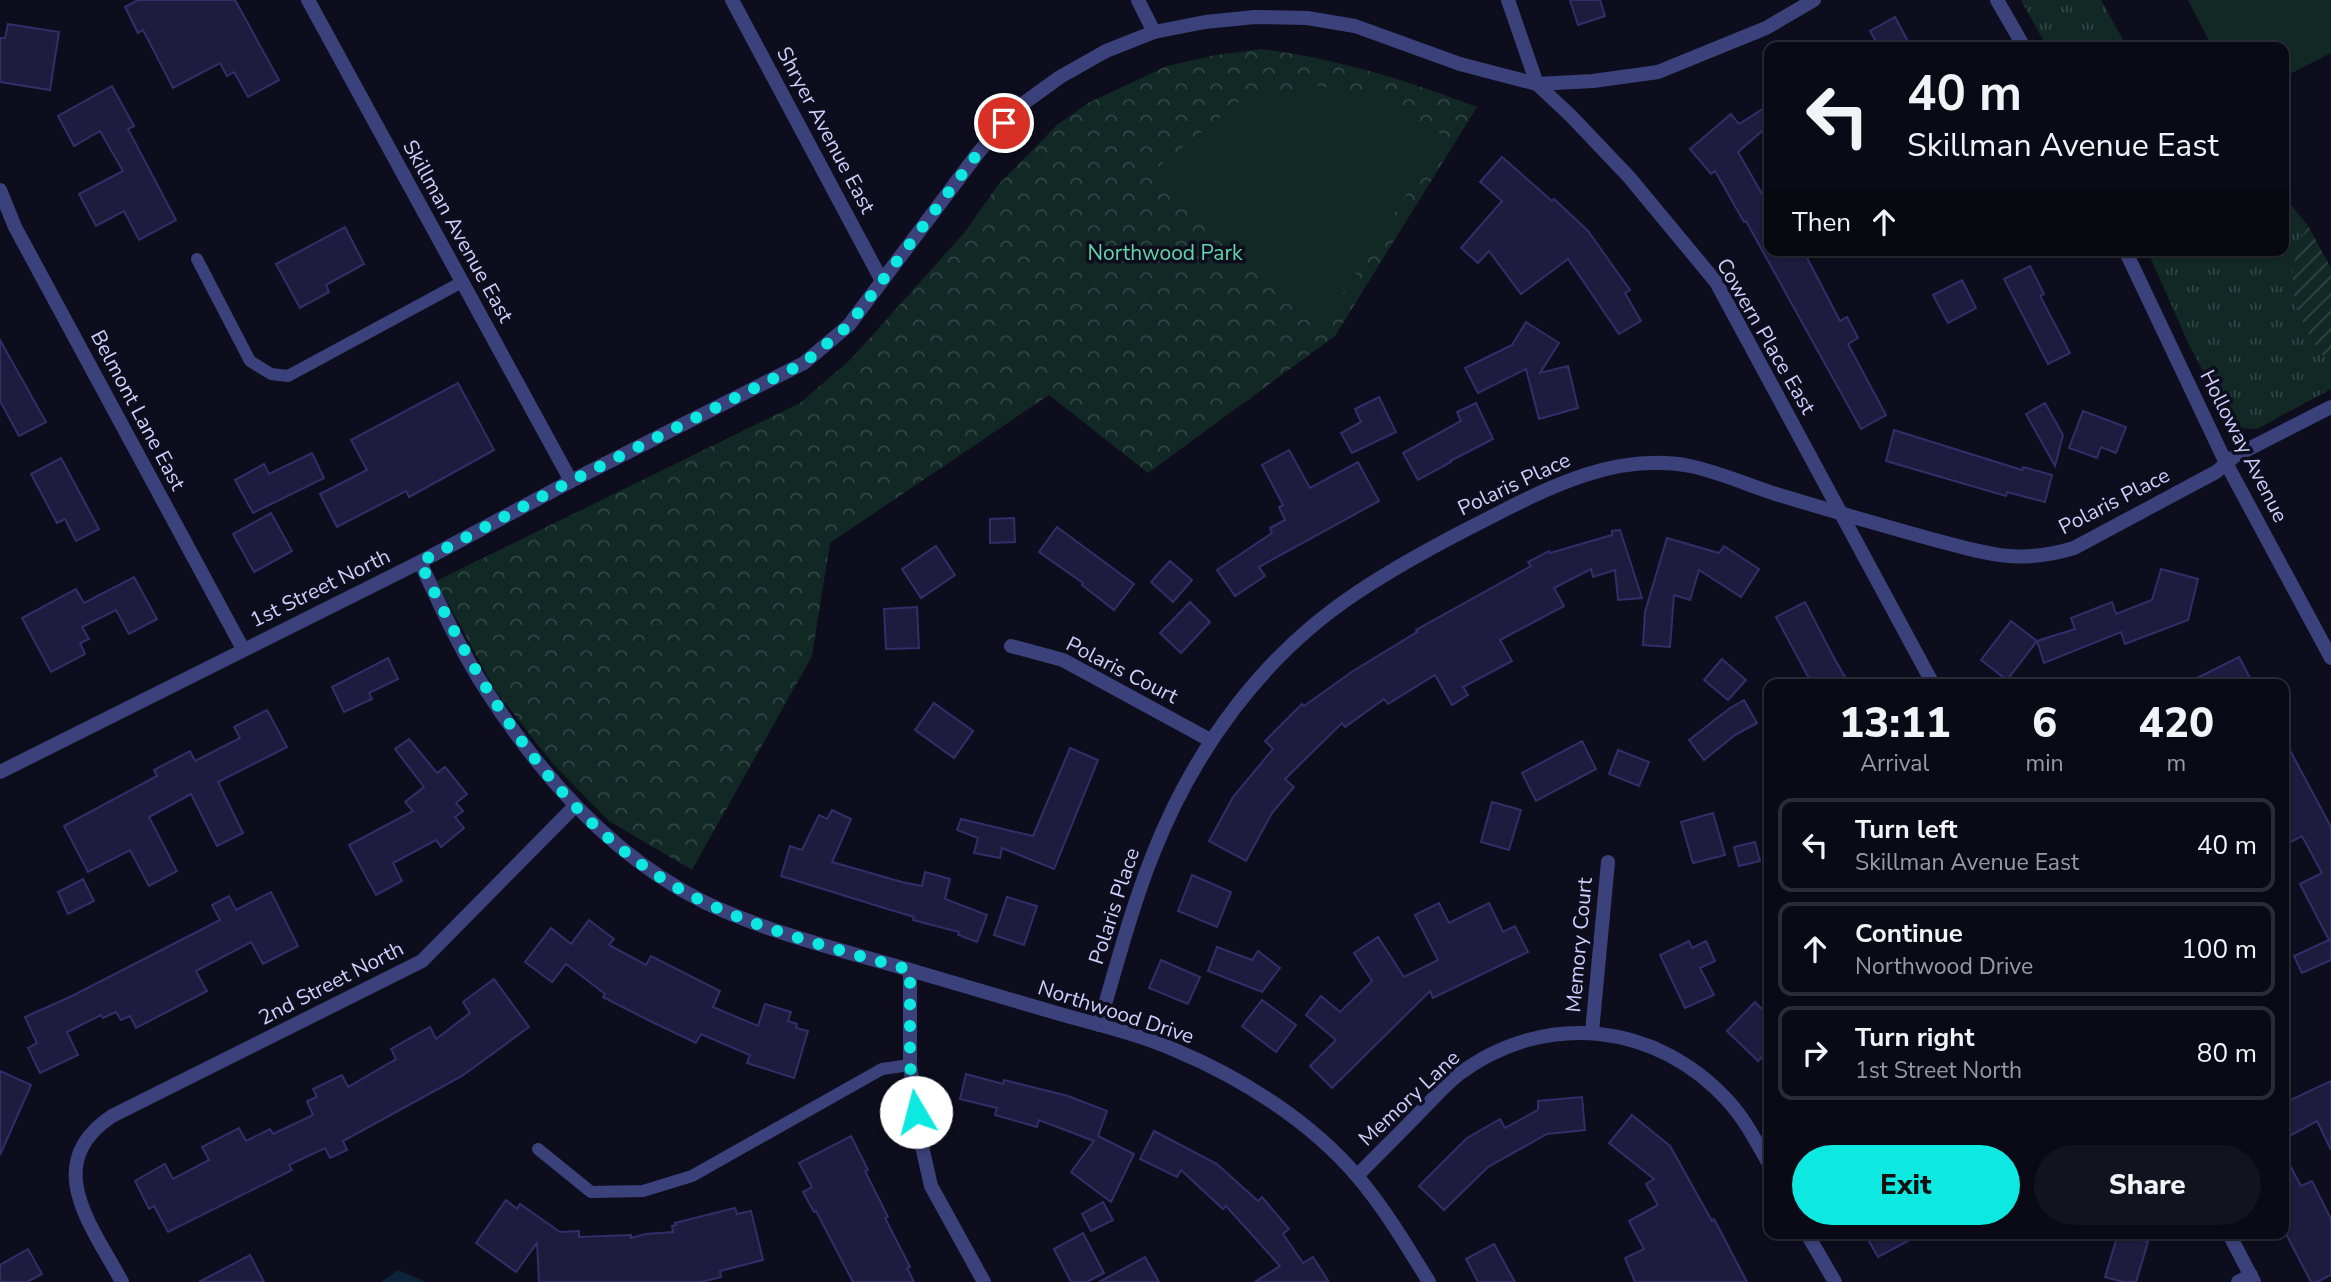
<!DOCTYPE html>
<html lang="en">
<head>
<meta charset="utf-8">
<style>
  body { margin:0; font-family:"Nunito Sans",sans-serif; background:#13131f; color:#f1f3f6; height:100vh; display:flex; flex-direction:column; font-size:26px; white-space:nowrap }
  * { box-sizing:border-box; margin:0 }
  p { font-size:23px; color:#999aa1 }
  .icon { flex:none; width:38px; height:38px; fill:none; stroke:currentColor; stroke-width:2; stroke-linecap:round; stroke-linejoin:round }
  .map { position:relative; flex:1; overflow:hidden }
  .panel { position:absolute; left:1764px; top:679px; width:525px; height:560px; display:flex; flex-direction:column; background:#0a0a16; border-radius:14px; box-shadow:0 2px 5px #0004,0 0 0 2px #2a2b35 }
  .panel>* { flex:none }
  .guide { position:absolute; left:1764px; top:42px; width:525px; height:214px; border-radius:14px; box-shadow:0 2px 5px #0004,0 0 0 2px #2a2b35; background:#0a0a16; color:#f1f3f6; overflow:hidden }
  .pin { position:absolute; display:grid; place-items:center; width:60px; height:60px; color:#fff; margin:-30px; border:4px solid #fff; border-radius:50%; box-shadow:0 2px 7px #0007 }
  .me { position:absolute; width:77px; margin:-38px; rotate:352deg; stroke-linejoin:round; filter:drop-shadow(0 0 5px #0008) }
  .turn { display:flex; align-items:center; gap:24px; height:147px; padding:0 28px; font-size:32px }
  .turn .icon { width:91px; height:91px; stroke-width:2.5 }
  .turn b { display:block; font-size:49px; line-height:60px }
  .then { display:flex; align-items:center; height:66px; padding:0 28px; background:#0003; gap:14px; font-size:26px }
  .eta { display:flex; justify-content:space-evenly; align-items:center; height:119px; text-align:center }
  .eta b { font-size:42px; font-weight:800; line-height:49px }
  .primary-button { display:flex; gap:14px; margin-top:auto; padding:14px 28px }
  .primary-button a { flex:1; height:80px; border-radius:42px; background:#0de9e0; color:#111; font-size:28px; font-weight:800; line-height:80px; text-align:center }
  .primary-button a+a { background:#13131f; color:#f1f3f6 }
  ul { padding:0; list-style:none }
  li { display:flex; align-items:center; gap:21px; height:94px; margin:0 14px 10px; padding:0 14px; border:4px solid #2a2b35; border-radius:14px }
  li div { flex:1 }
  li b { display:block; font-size:26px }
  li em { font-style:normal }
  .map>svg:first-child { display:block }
</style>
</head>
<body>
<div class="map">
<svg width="2331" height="1282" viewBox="0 0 2331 1282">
  <defs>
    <pattern id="grass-tufts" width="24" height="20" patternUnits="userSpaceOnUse" patternTransform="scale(1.75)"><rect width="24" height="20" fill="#112824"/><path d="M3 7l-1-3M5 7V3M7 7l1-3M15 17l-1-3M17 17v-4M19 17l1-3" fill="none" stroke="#324645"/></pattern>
    <pattern id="park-crowns" width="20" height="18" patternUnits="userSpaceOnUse" patternTransform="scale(1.75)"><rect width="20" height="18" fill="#112824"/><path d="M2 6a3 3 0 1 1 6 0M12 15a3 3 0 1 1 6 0" fill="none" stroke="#324645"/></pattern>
    <pattern id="garden-furrows" width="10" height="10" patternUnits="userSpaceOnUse" patternTransform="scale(1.75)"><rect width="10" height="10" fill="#112824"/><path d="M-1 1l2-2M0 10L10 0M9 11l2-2" fill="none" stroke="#324645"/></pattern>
  </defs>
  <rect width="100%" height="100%" fill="#0e0d1e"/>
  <!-- grass -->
  <g fill="url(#grass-tufts)">
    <path d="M 2021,0 L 2101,0 L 2127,47 L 2047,47 Z"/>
    <path d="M 2284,196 L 2308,226 L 2300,241 L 2323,355 L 2331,356 L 2331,389 L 2257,429 L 2234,428 L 2190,347 L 2147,250 L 2284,250 Z"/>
  </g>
  <!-- park -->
  <path fill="url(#park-crowns)" d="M 1261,49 C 1336,58 1406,80 1477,107 L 1335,336 L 1148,473 L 1049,395 L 830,543 L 812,656 L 692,870 L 609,821 L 553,764 L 495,690 L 436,581 L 800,403 L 851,359 L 964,233 L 998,185 L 1057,125 L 1088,103 L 1167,66 L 1216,55 Z"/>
  <!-- garden -->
  <path fill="url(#garden-furrows)" d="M 2308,226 L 2331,268 L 2331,356 L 2323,356 C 2292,313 2281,274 2308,226 Z"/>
  <!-- pitch -->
  <g fill="#112824">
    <path d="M 2188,0 L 2331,0 L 2331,53 L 2284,77 L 2284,47 L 2212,47 Z"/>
    <path d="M 1315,85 L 1382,100 L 1444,136 L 1324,323 L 1157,168 L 1239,102 Z"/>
  </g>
  <!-- water -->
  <path fill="#0c2339" d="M 398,1270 L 426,1282 L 381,1282 Z"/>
  <!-- building -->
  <g fill="#1d1b3e" stroke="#322e69" stroke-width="2">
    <path d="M 138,0 L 235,0 L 279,80 L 248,97 L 234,72 L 227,76 L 220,63 L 173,88 L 143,30 L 138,33 L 125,7 Z"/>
    <path d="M 1570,0 L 1600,0 L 1605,16 L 1578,25 Z"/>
    <path d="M 1895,17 L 1911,47 L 1879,47 L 1870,31 Z"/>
    <path d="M 8,24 L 59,32 L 50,90 L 0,82 L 0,38 L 5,38 Z"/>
    <path d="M 112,86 L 134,126 L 128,129 L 176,220 L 139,240 L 124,211 L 96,226 L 79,194 L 123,171 L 100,131 L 74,146 L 58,116 Z"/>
    <path d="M 1769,105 L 1769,125 L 1738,152 L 1769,206 L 1769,250 L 1803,250 L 1840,321 L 1847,317 L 1858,338 L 1848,344 L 1886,415 L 1861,429 L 1746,221 L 1744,222 L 1715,171 L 1711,174 L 1690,149 L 1731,114 L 1739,124 Z"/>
    <path d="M 1502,157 L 1552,201 L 1554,199 L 1588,231 L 1630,290 L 1625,293 L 1641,321 L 1619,334 L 1568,259 L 1521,294 L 1489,251 L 1478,263 L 1461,248 L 1502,201 L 1480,182 Z"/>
    <path d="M 345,227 L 364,264 L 326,285 L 329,292 L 300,308 L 276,264 Z"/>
    <path d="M 2030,266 L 2044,294 L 2040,296 L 2070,353 L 2048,364 L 2004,279 Z"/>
    <path d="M 1962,280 L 1976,308 L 1948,323 L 1933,295 Z"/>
    <path d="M 1526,322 L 1559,343 L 1540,373 L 1568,366 L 1578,408 L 1539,419 L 1526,369 L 1478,393 L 1465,368 L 1512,345 Z"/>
    <path d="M 0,340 L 46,422 L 19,436 L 0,401 Z"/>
    <path d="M 458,383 L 494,450 L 409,497 L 406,491 L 337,527 L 320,494 L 367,470 L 351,440 Z"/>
    <path d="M 1379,397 L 1396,432 L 1352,453 L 1341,433 L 1361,422 L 1355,409 Z"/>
    <path d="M 1476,403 L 1493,439 L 1450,461 L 1451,462 L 1418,480 L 1403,453 L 1461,421 L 1457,412 Z"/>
    <path d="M 2045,403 L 2063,435 L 2055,466 L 2026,414 Z"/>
    <path d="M 2083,411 L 2126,427 L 2116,453 L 2101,447 L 2097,458 L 2069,448 Z"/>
    <path d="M 1894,430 L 2022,470 L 2023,467 L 2052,475 L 2045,502 L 2007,492 L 2006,496 L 1886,461 Z"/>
    <path d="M 1289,450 L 1310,488 L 1358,462 L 1379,501 L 1259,567 L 1265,576 L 1235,596 L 1217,570 L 1272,533 L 1270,528 L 1285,520 L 1279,507 L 1283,505 L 1262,465 Z"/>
    <path d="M 312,453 L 324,478 L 253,513 L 235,480 L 264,464 L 269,474 Z"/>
    <path d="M 61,458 L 99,529 L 76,541 L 65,519 L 57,523 L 31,474 Z"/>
    <path d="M 271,513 L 292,551 L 254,572 L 233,534 Z"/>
    <path d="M 1014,518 L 1015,542 L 990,543 L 990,519 Z"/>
    <path d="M 1057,527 L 1134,584 L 1114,610 L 1082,585 L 1083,583 L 1039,552 Z"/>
    <path d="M 1620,530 L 1642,598 L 1618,600 L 1615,570 L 1593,577 L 1591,569 L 1554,588 L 1564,606 L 1500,640 L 1512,661 L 1463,687 L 1468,695 L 1452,705 L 1435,675 L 1388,704 L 1384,699 L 1345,727 L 1342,723 L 1285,779 L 1294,787 L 1272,813 L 1246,861 L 1209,841 L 1233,797 L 1273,749 L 1265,741 L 1302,704 L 1304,706 L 1353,671 L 1417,632 L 1416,630 L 1531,566 L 1528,562 L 1549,551 L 1550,553 L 1612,535 L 1612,531 Z"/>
    <path d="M 1667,538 L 1719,553 L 1724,546 L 1759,569 L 1741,597 L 1699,570 L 1690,600 L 1674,595 L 1670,647 L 1643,645 L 1645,612 Z"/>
    <path d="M 936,546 L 955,575 L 921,598 L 902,569 Z"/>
    <path d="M 1170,561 L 1192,580 L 1173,602 L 1151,582 Z"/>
    <path d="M 2161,569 L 2198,579 L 2188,620 L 2125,644 L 2121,632 L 2044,663 L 2037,641 L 2075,629 L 2071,618 L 2112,602 L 2116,614 L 2152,600 Z"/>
    <path d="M 134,577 L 157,619 L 129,634 L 116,610 L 82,627 L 89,639 L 80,643 L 85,654 L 51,672 L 22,618 L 76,589 L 84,603 Z"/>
    <path d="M 1190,602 L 1210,622 L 1181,653 L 1160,633 Z"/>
    <path d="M 1805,602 L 1833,656 L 1849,684 L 1812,684 L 1776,617 Z"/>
    <path d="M 917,607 L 919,648 L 886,649 L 884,609 Z"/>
    <path d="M 2011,621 L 2037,641 L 2007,680 L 1981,660 Z"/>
    <path d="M 2239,657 L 2253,684 L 2185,684 Z"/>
    <path d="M 388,658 L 398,679 L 369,693 L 372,699 L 344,712 L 332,687 Z"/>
    <path d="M 1722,659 L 1746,680 L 1728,700 L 1704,680 Z"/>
    <path d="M 1744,700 L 1757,723 L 1735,735 L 1704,760 L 1689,740 L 1730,708 Z"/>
    <path d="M 934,703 L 973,731 L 954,758 L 915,730 Z"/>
    <path d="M 267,710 L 287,747 L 218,782 L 243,833 L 217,846 L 191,794 L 149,817 L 177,871 L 149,886 L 130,850 L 88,872 L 64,826 L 157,776 L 154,770 L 190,751 L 195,761 L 240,738 L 234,727 Z"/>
    <path d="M 409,739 L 437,773 L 445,767 L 467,794 L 456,803 L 463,811 L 455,817 L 464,828 L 441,847 L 436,840 L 393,863 L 402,881 L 376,895 L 349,845 L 413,811 L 405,802 L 424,787 L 395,749 Z"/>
    <path d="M 2284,739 L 2331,827 L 2331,960 L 2302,973 L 2294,956 L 2329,940 L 2300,884 L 2322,873 L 2302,836 L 2284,846 Z"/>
    <path d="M 1582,741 L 1596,769 L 1536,801 L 1522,773 Z"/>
    <path d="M 1070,748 L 1098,760 L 1054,869 L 1002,848 L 1000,858 L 974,853 L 978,838 L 957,830 L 961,819 L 1033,836 Z"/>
    <path d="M 1618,750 L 1649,762 L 1639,786 L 1609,774 Z"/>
    <path d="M 1492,802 L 1521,810 L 1509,850 L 1481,842 Z"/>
    <path d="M 832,810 L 851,819 L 832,862 L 902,882 L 922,886 L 925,872 L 950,879 L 945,899 L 987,915 L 977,942 L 958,935 L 959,932 L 913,920 L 914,917 L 894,911 L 781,876 L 790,846 L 802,850 L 819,815 L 827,819 Z"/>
    <path d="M 1713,813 L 1725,855 L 1693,863 L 1681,822 Z"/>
    <path d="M 1755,842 L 1760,861 L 1739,866 L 1734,847 Z"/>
    <path d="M 1192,875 L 1231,892 L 1217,927 L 1178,911 Z"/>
    <path d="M 83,879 L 94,901 L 68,914 L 58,892 Z"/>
    <path d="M 271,892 L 298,946 L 263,964 L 251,942 L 196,971 L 207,991 L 136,1028 L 130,1016 L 121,1020 L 116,1012 L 103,1018 L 101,1015 L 67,1032 L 78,1055 L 40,1073 L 28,1048 L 37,1043 L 25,1017 L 72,996 L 220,920 L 212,905 L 229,896 L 236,910 Z"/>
    <path d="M 1007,897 L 1037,906 L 1024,945 L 994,935 Z"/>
    <path d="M 1439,903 L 1449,923 L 1489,903 L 1503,932 L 1515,926 L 1528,952 L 1433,998 L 1430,991 L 1332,1088 L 1310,1066 L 1336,1040 L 1306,1015 L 1321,996 L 1340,1012 L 1372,981 L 1354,953 L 1378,937 L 1404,977 L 1438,960 L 1415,915 Z"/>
    <path d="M 589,920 L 614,939 L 609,945 L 646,965 L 651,956 L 720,991 L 713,1007 L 758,1026 L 765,1004 L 791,1012 L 788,1021 L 797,1024 L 796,1028 L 808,1031 L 794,1078 L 747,1063 L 750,1055 L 701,1034 L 696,1043 L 648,1020 L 603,997 L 605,994 L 566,964 L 552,982 L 525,962 L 551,928 L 571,944 Z"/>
    <path d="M 1689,941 L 1692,948 L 1706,941 L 1715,961 L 1700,968 L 1714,995 L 1685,1008 L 1660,955 Z"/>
    <path d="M 1217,947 L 1252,960 L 1258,951 L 1280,968 L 1262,992 L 1208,971 Z"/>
    <path d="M 1161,960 L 1200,977 L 1188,1004 L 1149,988 Z"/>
    <path d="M 494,979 L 529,1027 L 462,1076 L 343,1141 L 347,1150 L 330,1158 L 325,1148 L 289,1165 L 292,1170 L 168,1232 L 154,1206 L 149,1209 L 135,1181 L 165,1164 L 173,1179 L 209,1160 L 202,1147 L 239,1128 L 246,1141 L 270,1129 L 273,1134 L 313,1115 L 307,1101 L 317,1097 L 313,1089 L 342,1075 L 348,1087 L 396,1059 L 391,1049 L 430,1027 L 436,1039 L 470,1013 L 463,1002 Z"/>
    <path d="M 1262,1000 L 1296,1025 L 1276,1052 L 1242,1026 Z"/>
    <path d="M 1755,1002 L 1769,1016 L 1769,1049 L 1758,1061 L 1727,1031 Z"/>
    <path d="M 0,1071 L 31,1085 L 0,1155 Z"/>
    <path d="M 966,1074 L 1003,1084 L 1004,1080 L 1068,1096 L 1107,1111 L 1098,1136 L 1134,1154 L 1111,1202 L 1071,1172 L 1094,1141 L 1039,1120 L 1037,1127 L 995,1115 L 997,1108 L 960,1099 Z"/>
    <path d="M 2331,1081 L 2331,1150 L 2317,1121 L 2284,1139 L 2284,1103 Z"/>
    <path d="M 1582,1097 L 1585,1130 L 1547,1134 L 1488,1167 L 1444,1210 L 1419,1186 L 1467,1138 L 1500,1119 L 1505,1128 L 1538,1110 L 1538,1101 Z"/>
    <path d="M 1632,1115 L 1670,1146 L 1712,1221 L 1714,1219 L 1747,1282 L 1635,1282 L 1625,1258 L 1644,1249 L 1629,1221 L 1658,1205 L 1646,1184 L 1654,1179 L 1609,1143 Z"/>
    <path d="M 1154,1131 L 1217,1164 L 1258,1201 L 1262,1197 L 1289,1229 L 1283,1234 L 1303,1263 L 1313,1257 L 1329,1282 L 1255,1282 L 1280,1266 L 1226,1206 L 1223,1209 L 1181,1170 L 1177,1177 L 1140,1159 Z"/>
    <path d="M 851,1136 L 868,1170 L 865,1171 L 888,1217 L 885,1218 L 910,1267 L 907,1268 L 914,1282 L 853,1282 L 816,1211 L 814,1212 L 803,1192 L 812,1187 L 799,1163 Z"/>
    <path d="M 2284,1154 L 2301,1186 L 2312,1181 L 2331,1219 L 2331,1275 L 2317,1282 L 2311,1282 L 2284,1230 Z"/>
    <path d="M 506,1200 L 517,1209 L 520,1204 L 523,1206 L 560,1232 L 579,1231 L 579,1237 L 631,1235 L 631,1238 L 646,1234 L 673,1232 L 672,1226 L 676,1225 L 675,1223 L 735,1208 L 737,1214 L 751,1211 L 763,1260 L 720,1271 L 721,1277 L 701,1282 L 539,1282 L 537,1243 L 516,1272 L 476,1243 Z"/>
    <path d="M 1103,1202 L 1113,1220 L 1091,1231 L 1082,1214 Z"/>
    <path d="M 1083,1233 L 1104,1273 L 1087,1282 L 1071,1282 L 1054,1249 Z"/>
    <path d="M 1865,1234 L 1921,1234 L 1878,1257 Z"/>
    <path d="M 2118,1234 L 2148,1242 L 2136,1282 L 2123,1282 L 2105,1277 Z"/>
    <path d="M 1494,1244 L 1515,1282 L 1478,1282 L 1466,1259 Z"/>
    <path d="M 28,1249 L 42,1274 L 27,1282 L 0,1282 L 0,1265 Z"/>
    <path d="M 250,1255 L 264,1282 L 199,1282 Z"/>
    <path d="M 1145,1257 L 1159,1282 L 1099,1282 Z"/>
  </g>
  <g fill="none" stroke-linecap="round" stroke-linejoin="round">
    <!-- service -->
    <g stroke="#3b427b" stroke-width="12">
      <path d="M 197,259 L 250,361 L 271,374 L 288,376 L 462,282"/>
      <path d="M 538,1149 L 591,1192 L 643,1191 L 692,1176 L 882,1069 L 910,1065"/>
    </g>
    <!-- minor -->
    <g stroke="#3b427b" stroke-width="14">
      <path d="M 308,0 L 571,481"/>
      <path d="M 732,0 L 882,281"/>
      <path d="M 1138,0 L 1154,32"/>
      <path d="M 1508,0 L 1537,84 L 1571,116 L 1629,177 L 1716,282 L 1933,684"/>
      <path d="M 0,190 L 15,227 L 243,649"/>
      <path d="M 420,562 C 440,605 460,650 486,690 C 541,776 611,856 704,902 C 769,933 841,950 910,970 L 910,1065 L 919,1133 L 931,1186 L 984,1282"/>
      <path d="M 1011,646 L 1063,660 L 1210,740"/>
      <path d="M 910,970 C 958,984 1006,998 1053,1012 C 1094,1024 1136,1033 1175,1050 C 1242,1078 1310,1121 1357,1176 C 1385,1209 1407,1246 1429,1282"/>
      <path d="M 1099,1025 C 1116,968 1131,909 1153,854 C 1194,750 1262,656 1355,594 C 1398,565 1443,541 1489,518 C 1551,486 1618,452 1690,466 C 1719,472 1748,485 1776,494 C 1825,509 1874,523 1924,537 C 1981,552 2015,566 2074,548 L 2216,472 L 2235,456 L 2331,407"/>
      <path d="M 1592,1032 L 1608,862"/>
      <path d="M 1357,1176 C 1378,1154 1400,1133 1421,1111 C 1433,1099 1445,1085 1459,1074 C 1545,1010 1657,1022 1729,1102 C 1746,1121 1757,1143 1769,1164"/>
      <path d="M 1807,1234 L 1835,1282"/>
      <path d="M 2229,1234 L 2254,1282"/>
      <path d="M 122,1282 C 92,1226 40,1164 112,1116 L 422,961 L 575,806"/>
      <path d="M 2238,1282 L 2251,1275"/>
    </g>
    <!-- tertiary -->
    <g stroke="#3b427b" stroke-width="14">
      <path d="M 1997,0 L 2024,47"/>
      <path d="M 2125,250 L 2226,463 L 2331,658"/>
      <path d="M 0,772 L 420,562 L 571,481 L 804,363 L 849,325 L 978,153 L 1017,108 L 1060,77 L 1106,51 L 1154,32 L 1205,22 L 1255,17 L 1307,18 L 1355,26 L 1460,64 L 1537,84 L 1593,81 L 1658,72 L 1766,28 L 1814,0"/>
    </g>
  </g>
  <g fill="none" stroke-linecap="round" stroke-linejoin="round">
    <!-- route -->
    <path stroke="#0de9e0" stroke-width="12" stroke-dasharray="0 21.6" d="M 916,1112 L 910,1065 L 910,970 C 841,950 769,933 704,902 C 565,834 483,697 420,562 L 571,481 L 804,363 L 849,325 L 978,153 L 1004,123"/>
  </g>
  <g text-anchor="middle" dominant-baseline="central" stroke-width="7" stroke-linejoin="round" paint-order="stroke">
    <!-- street labels -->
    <g font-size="21" fill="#cecffc" stroke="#0e0d1e">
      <text transform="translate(826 130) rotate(62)">Shryer Avenue East</text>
      <text transform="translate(458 231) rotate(61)">Skillman Avenue East</text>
      <text transform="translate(1766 336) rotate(60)">Cowern Place East</text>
      <text transform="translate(138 410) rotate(62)">Belmont Lane East</text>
      <text transform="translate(2244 446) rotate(63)">Holloway Avenue</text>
      <text transform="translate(1514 484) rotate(-25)">Polaris Place</text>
      <text transform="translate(2114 501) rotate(-27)">Polaris Place</text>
      <text transform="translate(320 588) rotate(-26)">1st Street North</text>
      <text transform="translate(1122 670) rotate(27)">Polaris Court</text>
      <text transform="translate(1114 906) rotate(-72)">Polaris Place</text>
      <text transform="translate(1579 945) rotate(-85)">Memory Court</text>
      <text transform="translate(331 983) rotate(-27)">2nd Street North</text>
      <text transform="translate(1116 1012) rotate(18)">Northwood Drive</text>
      <text transform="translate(1409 1098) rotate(-43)">Memory Lane</text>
    </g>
    <!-- park labels -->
    <g font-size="21" fill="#5fd7a8" stroke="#0e0d1e">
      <text x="1165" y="253">Northwood Park</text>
    </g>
  </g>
</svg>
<div class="pin" style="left:1004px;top:123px;background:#d93025"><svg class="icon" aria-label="arrive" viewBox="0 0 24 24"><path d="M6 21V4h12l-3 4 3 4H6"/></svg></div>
<svg class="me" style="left:916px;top:1112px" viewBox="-20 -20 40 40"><circle r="19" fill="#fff"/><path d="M0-13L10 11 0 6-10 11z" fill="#0de9e0"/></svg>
<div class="guide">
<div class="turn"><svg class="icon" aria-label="left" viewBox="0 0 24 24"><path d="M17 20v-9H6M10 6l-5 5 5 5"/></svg><div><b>40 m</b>Skillman Avenue East</div></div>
<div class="then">Then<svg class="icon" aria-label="ahead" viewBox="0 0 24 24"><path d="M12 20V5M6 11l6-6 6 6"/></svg></div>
</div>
<section class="panel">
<div class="eta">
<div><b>13:11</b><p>Arrival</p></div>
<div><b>6</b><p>min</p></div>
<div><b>420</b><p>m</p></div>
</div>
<ul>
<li><svg class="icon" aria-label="left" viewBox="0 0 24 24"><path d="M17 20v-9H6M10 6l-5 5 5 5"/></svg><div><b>Turn left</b><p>Skillman Avenue East</p></div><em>40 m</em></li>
<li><svg class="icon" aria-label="ahead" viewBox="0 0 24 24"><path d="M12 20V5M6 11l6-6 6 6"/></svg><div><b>Continue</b><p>Northwood Drive</p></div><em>100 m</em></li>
<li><svg class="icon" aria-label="right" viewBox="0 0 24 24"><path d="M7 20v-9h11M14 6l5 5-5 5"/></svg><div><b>Turn right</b><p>1st Street North</p></div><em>80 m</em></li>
</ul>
<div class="primary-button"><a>Exit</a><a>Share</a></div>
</section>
</div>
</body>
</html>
